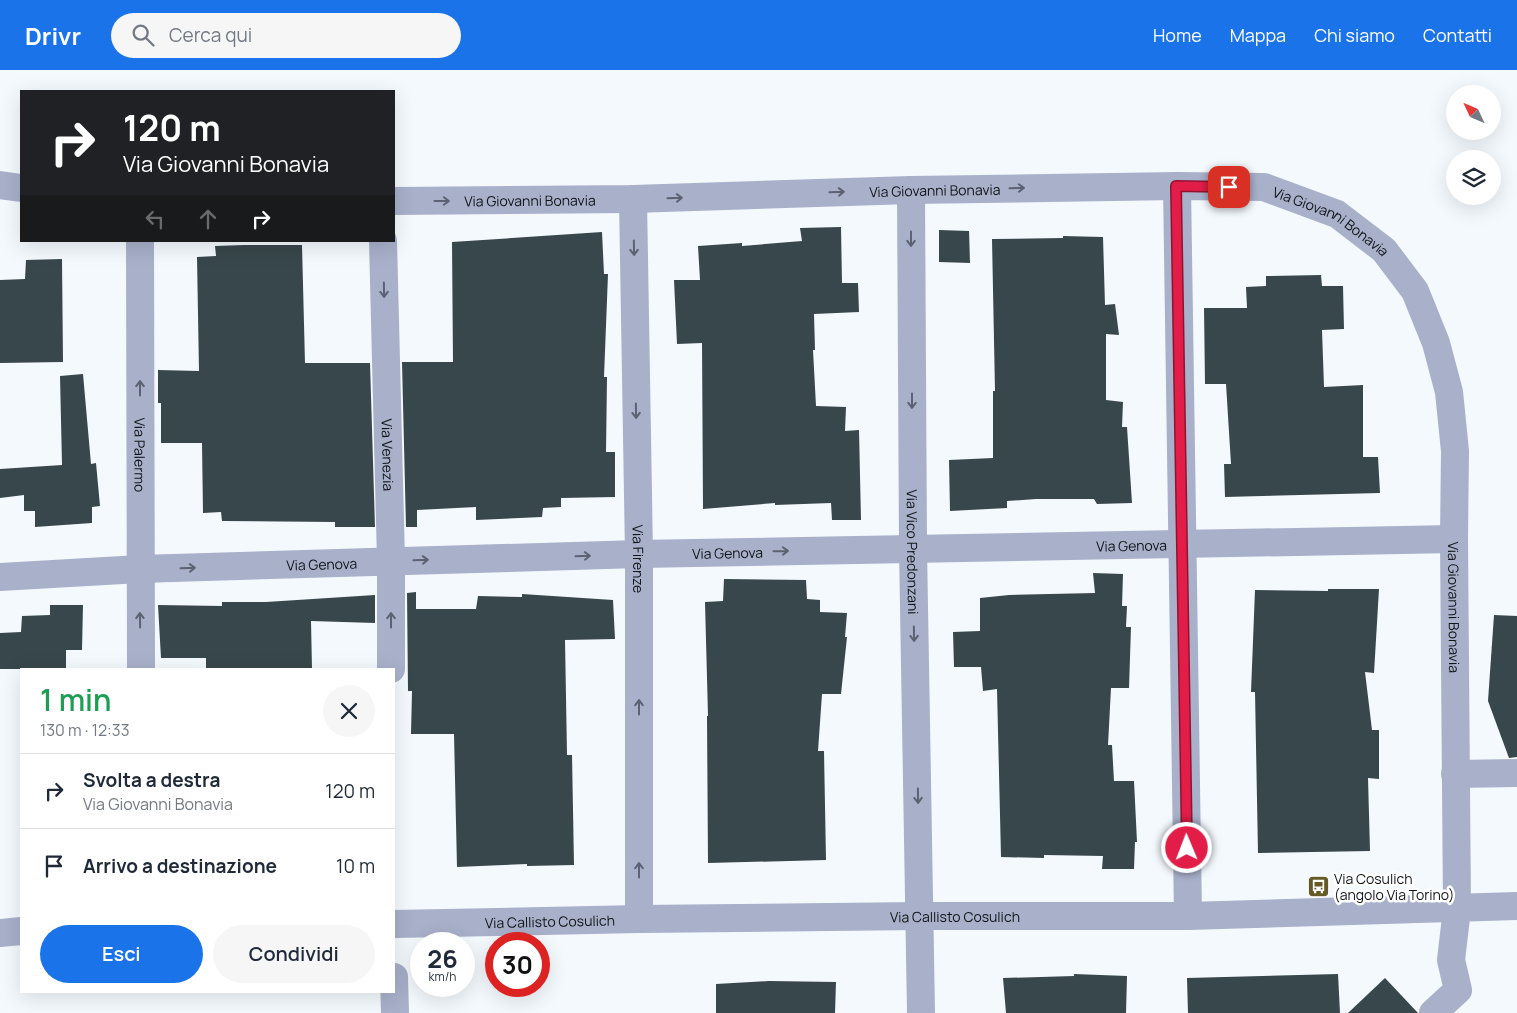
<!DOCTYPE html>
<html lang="it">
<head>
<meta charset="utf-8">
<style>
  body { margin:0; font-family:Manrope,sans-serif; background:#f6f6f7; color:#1f2937; height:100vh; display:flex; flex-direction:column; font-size:19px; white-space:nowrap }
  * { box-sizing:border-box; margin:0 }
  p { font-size:16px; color:#747a83 }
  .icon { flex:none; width:28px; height:28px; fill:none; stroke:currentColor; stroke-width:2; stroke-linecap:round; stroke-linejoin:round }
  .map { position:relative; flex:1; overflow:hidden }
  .panel { position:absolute; left:20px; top:598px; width:375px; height:325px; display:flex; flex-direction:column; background:#fff; border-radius:0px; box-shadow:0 5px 20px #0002 }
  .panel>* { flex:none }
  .banner { position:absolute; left:20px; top:20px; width:375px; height:152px; border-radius:0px; box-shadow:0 5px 20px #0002; background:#202124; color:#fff; overflow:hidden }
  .needle { width:32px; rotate:314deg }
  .buttons { position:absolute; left:1446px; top:15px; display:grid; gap:10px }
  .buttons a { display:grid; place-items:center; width:55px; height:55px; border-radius:50%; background:#fff; box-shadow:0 5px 20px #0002; font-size:25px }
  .speed { position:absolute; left:410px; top:862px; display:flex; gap:10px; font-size:25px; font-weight:700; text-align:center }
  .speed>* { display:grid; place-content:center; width:65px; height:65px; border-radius:50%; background:#fff; box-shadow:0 5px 20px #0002; line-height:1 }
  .speed small { font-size:12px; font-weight:400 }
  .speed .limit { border:8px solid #d22; background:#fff; color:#111 }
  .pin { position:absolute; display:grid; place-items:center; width:42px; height:42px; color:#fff; margin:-21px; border-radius:10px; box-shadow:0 2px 8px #0006 }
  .me { position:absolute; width:55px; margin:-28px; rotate:359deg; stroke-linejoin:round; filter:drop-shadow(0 0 4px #0008) }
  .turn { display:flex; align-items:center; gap:18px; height:105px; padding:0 20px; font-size:22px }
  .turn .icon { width:65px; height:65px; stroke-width:2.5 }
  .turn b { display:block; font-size:35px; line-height:42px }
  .lanes { display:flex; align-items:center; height:48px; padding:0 20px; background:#0003; justify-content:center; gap:25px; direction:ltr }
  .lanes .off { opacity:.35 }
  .round { display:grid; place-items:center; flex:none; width:52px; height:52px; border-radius:26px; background:#f6f6f7 }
  .head { display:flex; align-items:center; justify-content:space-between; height:85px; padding:0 20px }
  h1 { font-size:30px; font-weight:600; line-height:38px; color:#1e9e55 }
  .action { display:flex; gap:10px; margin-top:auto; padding:10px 20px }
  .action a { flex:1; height:58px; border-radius:30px; background:#1a73e8; color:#fff; font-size:20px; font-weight:600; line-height:58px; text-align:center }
  .action a+a { background:#f6f6f7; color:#1f2937 }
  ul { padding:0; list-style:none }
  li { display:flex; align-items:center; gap:15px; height:75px; padding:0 20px; border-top:1px solid #e0e1e3 }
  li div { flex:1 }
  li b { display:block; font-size:19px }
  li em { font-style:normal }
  header { display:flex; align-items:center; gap:30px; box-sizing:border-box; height:70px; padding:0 25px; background:#1a73e8; color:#fff }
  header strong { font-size:24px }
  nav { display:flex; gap:28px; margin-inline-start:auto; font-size:18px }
  .search { width:350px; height:45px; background:#f6f6f7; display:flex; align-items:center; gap:12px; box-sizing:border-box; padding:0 18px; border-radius:28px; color:#747a83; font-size:19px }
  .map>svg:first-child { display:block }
</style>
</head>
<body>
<header>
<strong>Drivr</strong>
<div class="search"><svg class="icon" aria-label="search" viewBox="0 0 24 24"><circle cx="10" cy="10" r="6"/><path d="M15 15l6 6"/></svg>Cerca qui</div>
<nav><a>Home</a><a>Mappa</a><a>Chi siamo</a><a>Contatti</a></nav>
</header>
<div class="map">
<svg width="1517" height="943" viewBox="0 0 1517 943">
  <rect width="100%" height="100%" fill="#f4f9fe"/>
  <!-- building -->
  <g fill="#38474b">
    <path d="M 841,157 L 842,213 L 858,213 L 859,242 L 814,244 L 815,280 L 813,280 L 816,336 L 846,337 L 845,361 L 859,360 L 861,450 L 832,450 L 831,433 L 775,435 L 775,433 L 703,439 L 702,273 L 677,274 L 674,210 L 700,210 L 698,176 L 742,173 L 742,176 L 802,171 L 800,158 Z"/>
    <path d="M 939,160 L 969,161 L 970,193 L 939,192 Z"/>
    <path d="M 602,162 L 604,204 L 608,204 L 604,307 L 607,307 L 606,382 L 615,382 L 615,427 L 561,428 L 561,437 L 543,438 L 542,447 L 476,450 L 476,437 L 417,440 L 417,457 L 406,457 L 402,292 L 453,292 L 452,172 Z"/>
    <path d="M 1063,166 L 1103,167 L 1105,235 L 1115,234 L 1119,265 L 1106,264 L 1106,330 L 1123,332 L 1122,357 L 1127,357 L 1132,433 L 1097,434 L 1094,429 L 1036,429 L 1007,431 L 1007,438 L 950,441 L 949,390 L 993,388 L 993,321 L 995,321 L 992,169 L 1063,168 Z"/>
    <path d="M 244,175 L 302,175 L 305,293 L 370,293 L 375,457 L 335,457 L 335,452 L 222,451 L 221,442 L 203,443 L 202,373 L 161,373 L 161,333 L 158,333 L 158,300 L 199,301 L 197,187 L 216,186 L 215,176 Z"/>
    <path d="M 62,189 L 63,292 L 0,293 L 0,210 L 25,209 L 26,190 Z"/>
    <path d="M 1321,205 L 1322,216 L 1343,216 L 1344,259 L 1322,260 L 1324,317 L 1363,315 L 1363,387 L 1378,387 L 1380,423 L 1225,427 L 1224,394 L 1231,394 L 1226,314 L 1205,314 L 1204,238 L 1247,238 L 1246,217 L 1266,216 L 1266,206 Z"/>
    <path d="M 83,304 L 91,394 L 96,393 L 100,436 L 92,437 L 92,453 L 35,457 L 35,441 L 24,441 L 24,425 L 0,428 L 0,399 L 62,395 L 60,306 Z"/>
    <path d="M 1093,503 L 1123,504 L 1122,536 L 1127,536 L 1126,557 L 1131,557 L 1129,618 L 1111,618 L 1108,675 L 1112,675 L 1114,711 L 1134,711 L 1137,772 L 1135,772 L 1134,799 L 1102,799 L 1103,786 L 1044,785 L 1044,788 L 1001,787 L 997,619 L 983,621 L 981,597 L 954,597 L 953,562 L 980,561 L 980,528 L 1009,525 L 1095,523 Z"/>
    <path d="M 724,509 L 806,510 L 807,529 L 820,530 L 820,542 L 847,543 L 845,567 L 847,567 L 841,624 L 822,624 L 818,681 L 824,681 L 826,790 L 708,793 L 707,646 L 708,646 L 705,532 L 723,531 Z"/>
    <path d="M 1328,519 L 1379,519 L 1374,603 L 1365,602 L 1372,660 L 1379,660 L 1379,709 L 1368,708 L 1370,781 L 1258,783 L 1255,622 L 1251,622 L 1255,520 L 1328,521 Z"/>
    <path d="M 416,522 L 416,539 L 476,539 L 478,526 L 522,527 L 522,524 L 613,530 L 615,569 L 565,570 L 567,685 L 572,685 L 574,795 L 527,796 L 527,794 L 457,797 L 454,664 L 411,664 L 412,621 L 408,621 L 407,523 Z"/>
    <path d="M 375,525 L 375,553 L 311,551 L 312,599 L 206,599 L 206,588 L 161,588 L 158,535 L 222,536 L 222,532 L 266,532 Z"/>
    <path d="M 50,535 L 83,535 L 82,580 L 66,580 L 66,599 L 0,599 L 0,563 L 21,562 L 22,546 L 50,545 Z"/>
    <path d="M 1494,545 L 1517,546 L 1517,687 L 1509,688 L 1488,631 Z"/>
    <path d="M 1074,904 L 1127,906 L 1126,943 L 1006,943 L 1003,908 L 1074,906 Z"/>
    <path d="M 1338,904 L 1340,943 L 1188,943 L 1187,908 Z"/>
    <path d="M 1385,908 L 1418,943 L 1348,943 Z"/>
    <path d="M 769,911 L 836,912 L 835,943 L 716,943 L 716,914 Z"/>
  </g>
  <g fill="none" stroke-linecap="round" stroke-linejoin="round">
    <!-- pedestrian -->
    <path stroke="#a8b0ca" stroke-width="28" d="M 1433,943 L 1458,920 L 1451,890 L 1457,839"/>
    <!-- minor -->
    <g stroke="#a8b0ca" stroke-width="28">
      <path d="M 0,115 L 21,118"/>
      <path d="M 1177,116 L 1188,846"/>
      <path id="s1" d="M 911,120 L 913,478 L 921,943"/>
      <path id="s2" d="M 633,129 L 639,484 L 639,849"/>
      <path id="s3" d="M 394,131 L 633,129 L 911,120 L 1177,116 L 1264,117 L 1337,144 L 1384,180 L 1415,221 L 1436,273 L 1449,322 L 1455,381 L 1454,469 L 1457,839"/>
      <path id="s4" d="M 140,171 L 141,599"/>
      <path id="s5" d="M 383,171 L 391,491 L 391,599"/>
      <path id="s6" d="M 0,507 L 140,499 L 639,484 L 1454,469"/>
      <path d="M 1455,704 L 1517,703"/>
      <path d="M 394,907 L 395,943"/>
    </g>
    <!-- tertiary -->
    <g stroke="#a8b0ca" stroke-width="28">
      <path id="s7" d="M 394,854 L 639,849 L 920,846 L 1188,846 L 1517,836"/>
      <path d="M 0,863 L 21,861"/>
    </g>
  </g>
  <!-- one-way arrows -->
  <defs><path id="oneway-shaft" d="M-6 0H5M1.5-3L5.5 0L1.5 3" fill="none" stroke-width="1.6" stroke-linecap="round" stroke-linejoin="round" transform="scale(1.25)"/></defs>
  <g stroke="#5c6272">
    <use href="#oneway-shaft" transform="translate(1017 118) rotate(-1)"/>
    <use href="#oneway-shaft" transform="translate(837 122) rotate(-2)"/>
    <use href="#oneway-shaft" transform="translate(675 128) rotate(-2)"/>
    <use href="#oneway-shaft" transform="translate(442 131)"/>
    <use href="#oneway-shaft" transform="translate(911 169) rotate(90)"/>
    <use href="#oneway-shaft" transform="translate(634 178) rotate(89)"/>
    <use href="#oneway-shaft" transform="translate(384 220) rotate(89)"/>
    <use href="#oneway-shaft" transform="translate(140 318) rotate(-90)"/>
    <use href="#oneway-shaft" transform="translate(912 331) rotate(90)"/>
    <use href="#oneway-shaft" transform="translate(636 341) rotate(89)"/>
    <use href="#oneway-shaft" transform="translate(781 481) rotate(-1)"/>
    <use href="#oneway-shaft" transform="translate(583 486) rotate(-2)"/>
    <use href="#oneway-shaft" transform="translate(421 490) rotate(-2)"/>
    <use href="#oneway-shaft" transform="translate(188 498) rotate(-2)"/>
    <use href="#oneway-shaft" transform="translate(140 550) rotate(-91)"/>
    <use href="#oneway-shaft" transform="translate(391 550) rotate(-90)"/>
    <use href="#oneway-shaft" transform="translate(914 564) rotate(89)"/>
    <use href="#oneway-shaft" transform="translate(639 637) rotate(-90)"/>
    <use href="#oneway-shaft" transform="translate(918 726) rotate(89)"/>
    <use href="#oneway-shaft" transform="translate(639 800) rotate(-90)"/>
  </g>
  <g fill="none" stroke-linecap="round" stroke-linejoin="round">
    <defs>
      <path id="route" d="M 1187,778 L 1176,116 L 1229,117"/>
    </defs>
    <!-- route casing -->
    <use href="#route" stroke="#92132f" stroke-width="12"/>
    <!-- route -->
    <use href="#route" stroke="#e11d48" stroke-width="9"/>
  </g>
  <!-- icons -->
  <defs>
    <symbol id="bus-square" viewBox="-11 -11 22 22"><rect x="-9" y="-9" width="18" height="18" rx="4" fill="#655926" stroke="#fff"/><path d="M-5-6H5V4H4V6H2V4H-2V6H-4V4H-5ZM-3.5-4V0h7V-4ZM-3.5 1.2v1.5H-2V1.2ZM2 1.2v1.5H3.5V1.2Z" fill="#fff"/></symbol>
  </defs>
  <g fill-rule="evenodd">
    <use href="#bus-square" x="1306" y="804" width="25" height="25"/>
  </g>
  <g text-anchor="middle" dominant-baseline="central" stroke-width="5" stroke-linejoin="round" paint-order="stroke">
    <!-- street labels -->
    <g font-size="14" fill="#111519" stroke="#fff">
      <text stroke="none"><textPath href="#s3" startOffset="541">Via Giovanni Bonavia</textPath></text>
      <text stroke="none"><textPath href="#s3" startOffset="136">Via Giovanni Bonavia</textPath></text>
      <text stroke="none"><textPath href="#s3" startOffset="946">Via Giovanni Bonavia</textPath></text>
      <text stroke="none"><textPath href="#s4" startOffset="214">Via Palermo</textPath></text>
      <text stroke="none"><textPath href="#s5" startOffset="214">Via Venezia</textPath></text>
      <text stroke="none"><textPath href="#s6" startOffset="1132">Via Genova</textPath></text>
      <text stroke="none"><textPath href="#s6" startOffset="728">Via Genova</textPath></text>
      <text stroke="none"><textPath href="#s1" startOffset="362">Via Vico Predonzani</textPath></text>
      <text stroke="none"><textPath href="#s2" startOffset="360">Via Firenze</textPath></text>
      <text stroke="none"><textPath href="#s6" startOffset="322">Via Genova</textPath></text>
      <text stroke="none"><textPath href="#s3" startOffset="1381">Via Giovanni Bonavia</textPath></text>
      <text stroke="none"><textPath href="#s7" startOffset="561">Via Callisto Cosulich</textPath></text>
      <text stroke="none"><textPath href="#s7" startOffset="156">Via Callisto Cosulich</textPath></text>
    </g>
    <!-- poi labels -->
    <g font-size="14" fill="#111519" stroke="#fff" text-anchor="start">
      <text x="1334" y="808">Via Cosulich<tspan x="1334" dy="16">(angolo Via Torino)</tspan></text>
    </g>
  </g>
</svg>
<div class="buttons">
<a><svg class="needle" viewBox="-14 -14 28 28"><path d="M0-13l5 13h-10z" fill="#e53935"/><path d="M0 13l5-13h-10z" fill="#747a83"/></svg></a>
<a><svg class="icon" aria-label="layers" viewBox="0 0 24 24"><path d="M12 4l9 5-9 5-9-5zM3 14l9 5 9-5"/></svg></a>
</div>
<div class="speed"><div>26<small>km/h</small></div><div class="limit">30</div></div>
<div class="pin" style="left:1229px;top:117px;background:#d93025"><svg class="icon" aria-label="arrive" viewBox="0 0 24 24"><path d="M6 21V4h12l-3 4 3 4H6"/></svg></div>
<svg class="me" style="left:1187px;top:778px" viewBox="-20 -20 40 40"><circle r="17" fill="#e11d48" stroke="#fff" stroke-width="3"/><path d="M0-11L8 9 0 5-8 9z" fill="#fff"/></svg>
<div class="banner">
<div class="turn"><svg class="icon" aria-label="right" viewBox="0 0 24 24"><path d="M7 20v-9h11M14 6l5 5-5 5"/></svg><div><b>120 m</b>Via Giovanni Bonavia</div></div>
<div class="lanes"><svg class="icon off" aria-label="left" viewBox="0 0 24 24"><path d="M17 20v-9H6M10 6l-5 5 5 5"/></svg><svg class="icon off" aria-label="ahead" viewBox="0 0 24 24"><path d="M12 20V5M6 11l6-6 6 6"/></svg><svg class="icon" aria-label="right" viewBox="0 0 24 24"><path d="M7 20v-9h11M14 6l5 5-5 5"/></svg></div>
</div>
<section class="panel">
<div class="head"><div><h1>1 min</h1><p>130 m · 12:33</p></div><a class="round"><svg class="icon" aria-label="close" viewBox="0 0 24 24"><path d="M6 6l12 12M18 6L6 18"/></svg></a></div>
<ul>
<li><svg class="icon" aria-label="right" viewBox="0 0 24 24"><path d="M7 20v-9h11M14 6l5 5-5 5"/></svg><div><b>Svolta a destra</b><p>Via Giovanni Bonavia</p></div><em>120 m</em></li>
<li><svg class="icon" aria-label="arrive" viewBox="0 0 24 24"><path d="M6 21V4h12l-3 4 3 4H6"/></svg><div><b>Arrivo a destinazione</b></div><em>10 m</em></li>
</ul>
<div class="action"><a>Esci</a><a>Condividi</a></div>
</section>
</div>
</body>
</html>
